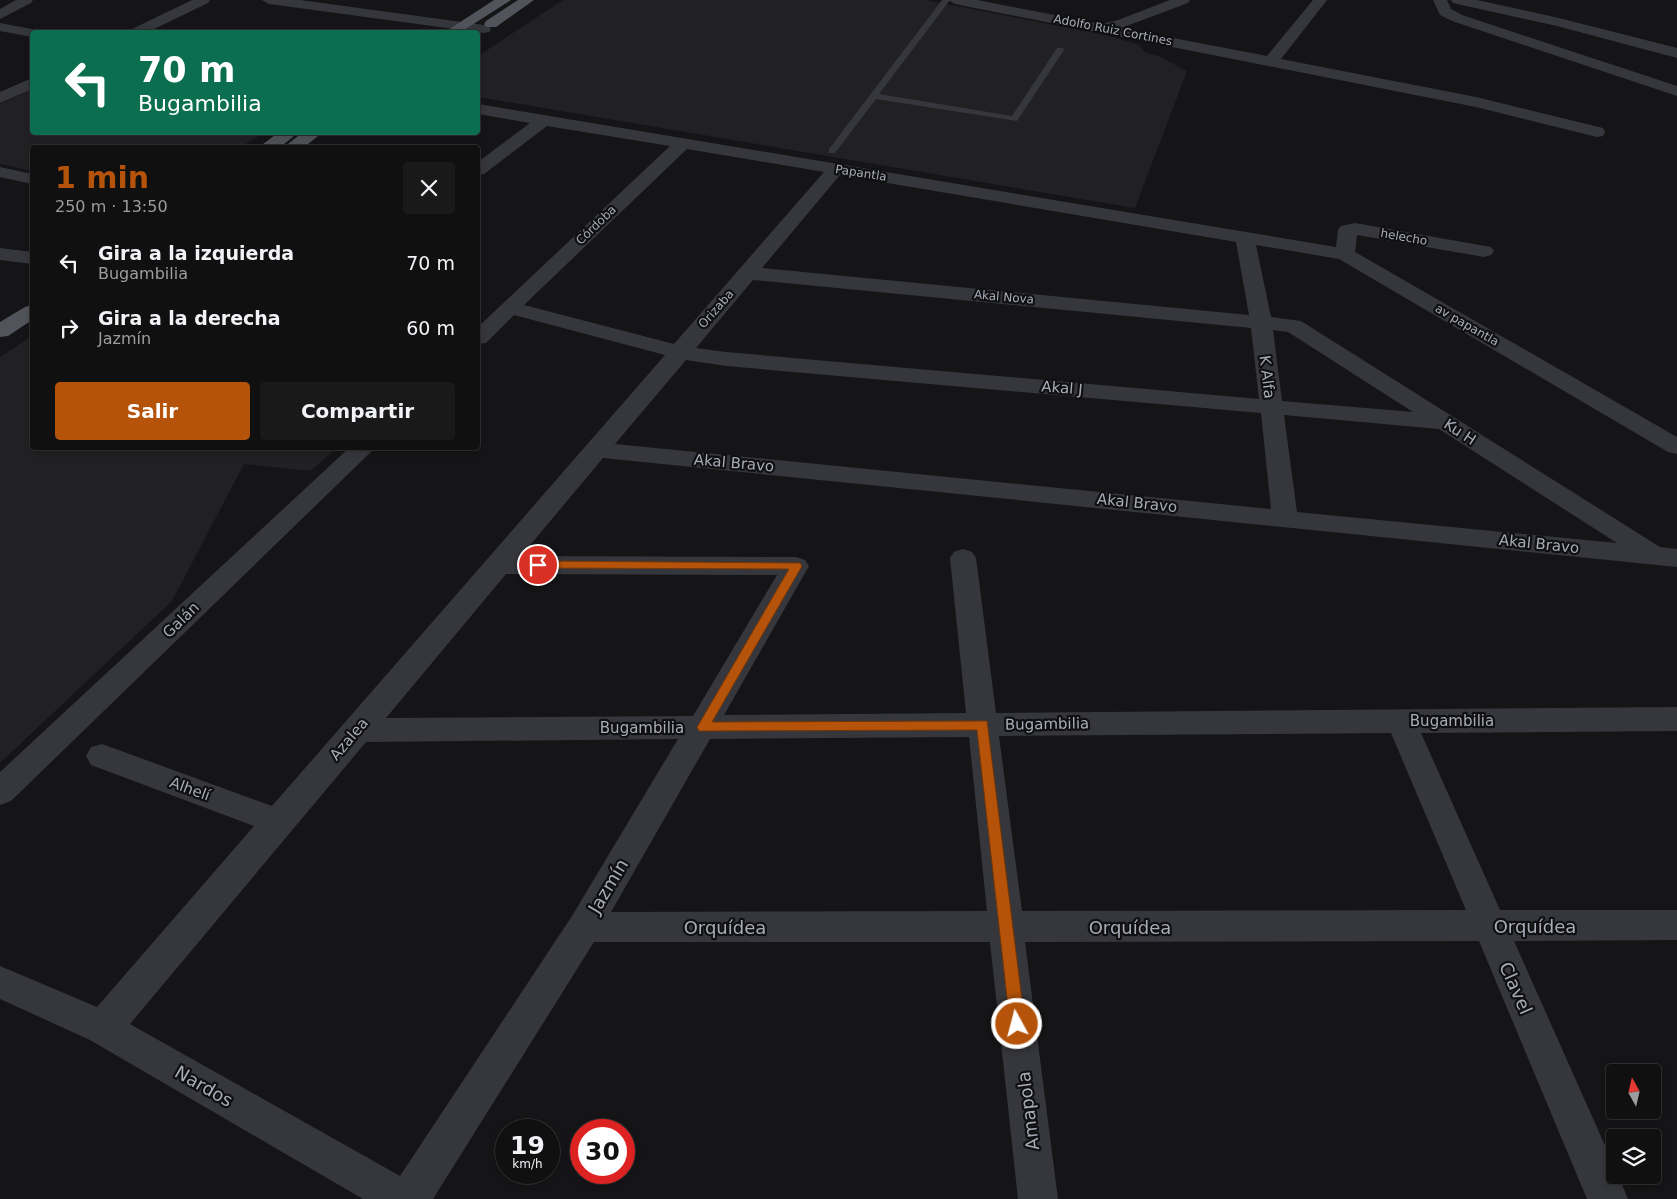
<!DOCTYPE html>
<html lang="es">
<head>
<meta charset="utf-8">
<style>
  body { margin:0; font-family:"DejaVu Sans",sans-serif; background:#19191a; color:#f1f3f6; height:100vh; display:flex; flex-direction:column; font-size:19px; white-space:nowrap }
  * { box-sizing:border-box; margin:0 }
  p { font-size:16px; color:#9c9d9f }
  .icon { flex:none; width:28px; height:28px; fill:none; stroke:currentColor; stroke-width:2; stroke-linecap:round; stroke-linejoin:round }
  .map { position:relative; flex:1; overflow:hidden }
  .side { position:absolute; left:30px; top:145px; width:450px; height:305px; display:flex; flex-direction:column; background:#101011; border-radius:5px; box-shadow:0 2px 8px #0003,0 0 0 1px #303031 }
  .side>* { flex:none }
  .guide { position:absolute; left:30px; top:30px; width:450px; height:105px; border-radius:5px; box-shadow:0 2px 8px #0003,0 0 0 1px #303031; background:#0b6e4f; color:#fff; overflow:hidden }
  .needle { width:32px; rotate:352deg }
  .tools { position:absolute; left:1606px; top:1064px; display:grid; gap:10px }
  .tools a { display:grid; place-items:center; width:55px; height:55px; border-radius:5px; background:#101011; box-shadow:0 2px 8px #0003,0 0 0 1px #303031; font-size:25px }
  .speed { position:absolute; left:495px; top:1119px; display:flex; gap:10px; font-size:25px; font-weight:700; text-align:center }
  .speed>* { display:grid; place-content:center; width:65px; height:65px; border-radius:50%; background:#101011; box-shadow:0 2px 8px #0003,0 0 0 1px #303031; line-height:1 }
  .speed small { font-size:12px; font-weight:400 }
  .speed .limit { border:8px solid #d22; background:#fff; color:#111 }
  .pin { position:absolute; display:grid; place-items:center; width:42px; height:42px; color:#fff; margin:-21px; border:2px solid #fff; border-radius:50%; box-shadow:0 1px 5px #0007 }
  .me { position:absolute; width:55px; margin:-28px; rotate:353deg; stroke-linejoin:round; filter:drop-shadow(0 0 4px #0008) }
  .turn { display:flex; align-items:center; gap:18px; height:105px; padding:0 25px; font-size:22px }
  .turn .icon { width:65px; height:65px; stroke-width:2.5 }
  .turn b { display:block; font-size:35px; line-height:42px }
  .round { display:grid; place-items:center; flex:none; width:52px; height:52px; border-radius:5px; background:#19191a }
  .overview { display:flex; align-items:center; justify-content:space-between; height:85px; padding:0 25px }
  h1 { font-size:30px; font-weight:700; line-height:38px; color:#b45309 }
  .primary-button { display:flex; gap:10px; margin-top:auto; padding:10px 25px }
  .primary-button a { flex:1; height:58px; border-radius:5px; background:#b45309; color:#fff; font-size:20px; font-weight:700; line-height:58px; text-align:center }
  .primary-button a+a { background:#19191a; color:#f1f3f6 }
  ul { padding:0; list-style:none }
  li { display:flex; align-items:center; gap:15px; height:65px; padding:0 25px }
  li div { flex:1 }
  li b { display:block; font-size:19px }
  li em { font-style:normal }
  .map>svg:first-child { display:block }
</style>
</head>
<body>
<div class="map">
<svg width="1677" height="1199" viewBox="0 0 1677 1199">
  <rect width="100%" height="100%" fill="#151517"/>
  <!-- built -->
  <g fill="#212124">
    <path d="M 563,0 L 926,0 L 1111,36 L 1139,45 L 1146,53 L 1158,56 L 1187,71 L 1135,208 L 478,97 L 478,56 Z"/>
    <path d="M 32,89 L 32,132 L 264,133 L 240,147 L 32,148 L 32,171 L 0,164 L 0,104 Z"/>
    <path d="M 32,336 L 32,448 L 337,448 L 310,471 L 244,464 L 172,601 L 0,763 L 0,357 Z"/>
  </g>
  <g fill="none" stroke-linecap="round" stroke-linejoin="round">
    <!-- service -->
    <path fill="#36373c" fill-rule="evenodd" d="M 942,0 L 950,0 L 879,94 L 1012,116 L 1057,48 L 1063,48 L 1064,50 L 1017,121 L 876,99 L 835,153 L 829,153 L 829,149 Z"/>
    <!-- minor -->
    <g fill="#36373c" fill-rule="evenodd">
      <path d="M 16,0 L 33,0 L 31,3 L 0,19 L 0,9 Z"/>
      <path d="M 192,0 L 210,0 L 208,3 L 148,32 L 130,32 L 132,29 Z"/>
      <path d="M 262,0 L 300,0 L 484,25 L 489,26 L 491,29 L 489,32 L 484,33 L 269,4 Z"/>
      <path d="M 948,0 L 977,0 L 1101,24 L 1118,20 L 1170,0 L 1190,0 L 1188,3 L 1121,28 L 1267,56 L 1313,0 L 1327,0 L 1281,59 L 1476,97 L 1603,128 L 1605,132 L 1603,136 L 1597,137 L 1476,107 L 955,4 Z"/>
      <path d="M 1433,0 L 1447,0 L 1451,9 L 1462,15 L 1677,86 L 1677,96 L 1452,21 L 1440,15 Z"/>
      <path d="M 1451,0 L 1477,0 L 1559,18 L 1677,48 L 1677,58 L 1557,26 L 1453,3 Z"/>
      <path d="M 0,23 L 37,30 L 39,32 L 32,32 L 32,37 L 0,31 Z"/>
      <path d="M 32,78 L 32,89 L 0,103 L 0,92 Z"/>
      <path d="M 478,104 L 1336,247 L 1338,230 L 1341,226 L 1355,223 L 1491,247 L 1494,251 L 1491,255 L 1484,257 L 1357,235 L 1355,252 L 1677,437 L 1677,454 L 1668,452 L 1339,259 L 1256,245 L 1271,317 L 1301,321 L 1660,547 L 1677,549 L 1677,567 L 603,458 L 521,556 L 796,557 L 805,560 L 809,566 L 724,715 L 966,713 L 950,558 L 954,552 L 963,549 L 972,552 L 976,558 L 996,713 L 1677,707 L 1677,731 L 1421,733 L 1500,910 L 1677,910 L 1677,940 L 1514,941 L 1615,1168 L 1615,1175 L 1618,1175 L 1628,1199 L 1587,1199 L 1479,941 L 1025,942 L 1058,1199 L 1018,1199 L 990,942 L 594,942 L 433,1199 L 363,1199 L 90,1040 L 0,999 L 0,966 L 97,1007 L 254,826 L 91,765 L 86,756 L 91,747 L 102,744 L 272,806 L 665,355 L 514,315 L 486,343 L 478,344 L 478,327 L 670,146 L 547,126 L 484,174 L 478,175 L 478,162 L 530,123 L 478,114 ZM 687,149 L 824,172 L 674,344 L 524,305 ZM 840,175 L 1236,242 L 1249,315 L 762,268 ZM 753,280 L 1251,328 L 1259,399 L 726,352 L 696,348 ZM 1273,330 L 1288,332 L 1413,412 L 1282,401 ZM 686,360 L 726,366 L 1261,413 L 1271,509 L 615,444 ZM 1284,415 L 1439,429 L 1617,543 L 1297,512 ZM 506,574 L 777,575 L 693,716 L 386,718 ZM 1391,733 L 1466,910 L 1022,911 L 999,736 ZM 969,737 L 987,911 L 611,912 L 710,739 ZM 678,739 L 572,916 L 400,1176 L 130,1024 L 366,742 Z"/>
      <path d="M 0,167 L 32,174 L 32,184 L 0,177 Z"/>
      <path d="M 0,248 L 32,252 L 32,264 L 0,260 Z"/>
      <path d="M 349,448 L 375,448 L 11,801 L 0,805 L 0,772 Z"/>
    </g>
    <!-- primary -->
    <g fill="#52545b" fill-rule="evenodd">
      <path d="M 494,0 L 511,0 L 461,32 L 445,32 Z"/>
      <path d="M 518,0 L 534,0 L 496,27 L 486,27 L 484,24 L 486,21 Z"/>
      <path d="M 279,132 L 299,132 L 279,148 L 258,148 Z"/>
      <path d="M 303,132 L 323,132 L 303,148 L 283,148 Z"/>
      <path d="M 32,305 L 32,320 L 8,336 L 0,337 L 0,322 L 25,307 Z"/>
    </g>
  </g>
  <!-- route -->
  <path fill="#b45309" stroke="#753606" d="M 538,561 L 800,563 L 802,566 L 712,722 L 987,721 L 1025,1024 L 1023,1029 L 1017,1031 L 1012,1029 L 1010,1024 L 977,730 L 699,731 L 697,727 L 699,724 L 789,569 L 534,568 L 532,565 Z"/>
  <g text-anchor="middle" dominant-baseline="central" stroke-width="4.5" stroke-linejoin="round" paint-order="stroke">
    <!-- far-street labels -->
    <g font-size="12" fill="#a7acb7" stroke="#101012">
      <text transform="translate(1113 30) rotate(11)">Adolfo Ruiz Cortines</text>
      <text transform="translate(861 173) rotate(9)">Papantla</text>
      <text transform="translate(596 225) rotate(-44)">Córdoba</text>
      <text transform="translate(1404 237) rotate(10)">helecho</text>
      <text transform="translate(1004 297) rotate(5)">Akal Nova</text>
      <text transform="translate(716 309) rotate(-49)">Orizaba</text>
      <text transform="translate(1467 325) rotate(30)">av papantla</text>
    </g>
    <!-- street labels -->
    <g font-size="15" fill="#a7acb7" stroke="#101012">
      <text transform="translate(1267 377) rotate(83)">K Alfa</text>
      <text transform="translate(1062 388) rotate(5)">Akal J</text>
      <text transform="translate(1460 432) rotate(33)">Ku H</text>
      <text transform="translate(734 463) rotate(5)">Akal Bravo</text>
      <text transform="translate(1137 503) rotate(6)">Akal Bravo</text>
      <text transform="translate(1539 544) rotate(6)">Akal Bravo</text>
      <text transform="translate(181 620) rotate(-44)">Galán</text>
      <text x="1452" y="721">Bugambilia</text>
      <text transform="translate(1047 724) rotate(-1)">Bugambilia</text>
      <text x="642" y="728">Bugambilia</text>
      <text transform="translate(349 739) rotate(-50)">Azalea</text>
      <text transform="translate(190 789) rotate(20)">Alhelí</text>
    </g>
    <!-- near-street labels -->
    <g font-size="18" fill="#a7acb7" stroke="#101012">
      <text transform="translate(608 886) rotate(-59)">Jazmín</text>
      <text x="1535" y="926">Orquídea</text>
      <text x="725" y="927">Orquídea</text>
      <text x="1130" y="927">Orquídea</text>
      <text transform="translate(1516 988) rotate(66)">Clavel</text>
      <text transform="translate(204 1086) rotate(30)">Nardos</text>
      <text transform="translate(1028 1111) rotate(-97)">Amapola</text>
    </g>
  </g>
</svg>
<div class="tools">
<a><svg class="needle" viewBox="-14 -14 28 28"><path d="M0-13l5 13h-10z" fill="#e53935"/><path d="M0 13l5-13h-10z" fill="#9c9d9f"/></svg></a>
<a><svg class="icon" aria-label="layers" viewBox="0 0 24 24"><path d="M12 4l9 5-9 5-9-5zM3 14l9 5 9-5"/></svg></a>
</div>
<div class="speed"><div>19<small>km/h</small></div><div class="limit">30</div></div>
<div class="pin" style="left:538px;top:565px;background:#d93025"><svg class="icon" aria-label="arrive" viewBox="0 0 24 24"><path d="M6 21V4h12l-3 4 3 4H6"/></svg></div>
<svg class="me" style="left:1017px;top:1024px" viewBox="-20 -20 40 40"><circle r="17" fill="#b45309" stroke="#fff" stroke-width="3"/><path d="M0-11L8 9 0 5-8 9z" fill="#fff"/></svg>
<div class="guide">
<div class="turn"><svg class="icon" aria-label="left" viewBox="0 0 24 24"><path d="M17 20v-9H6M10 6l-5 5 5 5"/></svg><div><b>70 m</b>Bugambilia</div></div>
</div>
<section class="side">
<div class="overview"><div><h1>1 min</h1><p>250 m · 13:50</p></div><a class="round"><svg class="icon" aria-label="close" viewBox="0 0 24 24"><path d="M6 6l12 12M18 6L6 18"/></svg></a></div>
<ul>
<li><svg class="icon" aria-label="left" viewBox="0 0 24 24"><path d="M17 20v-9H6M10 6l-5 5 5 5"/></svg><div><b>Gira a la izquierda</b><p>Bugambilia</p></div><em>70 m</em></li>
<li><svg class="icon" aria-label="right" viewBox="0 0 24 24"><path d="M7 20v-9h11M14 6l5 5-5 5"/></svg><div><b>Gira a la derecha</b><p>Jazmín</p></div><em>60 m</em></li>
</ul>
<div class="primary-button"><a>Salir</a><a>Compartir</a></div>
</section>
</div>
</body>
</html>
